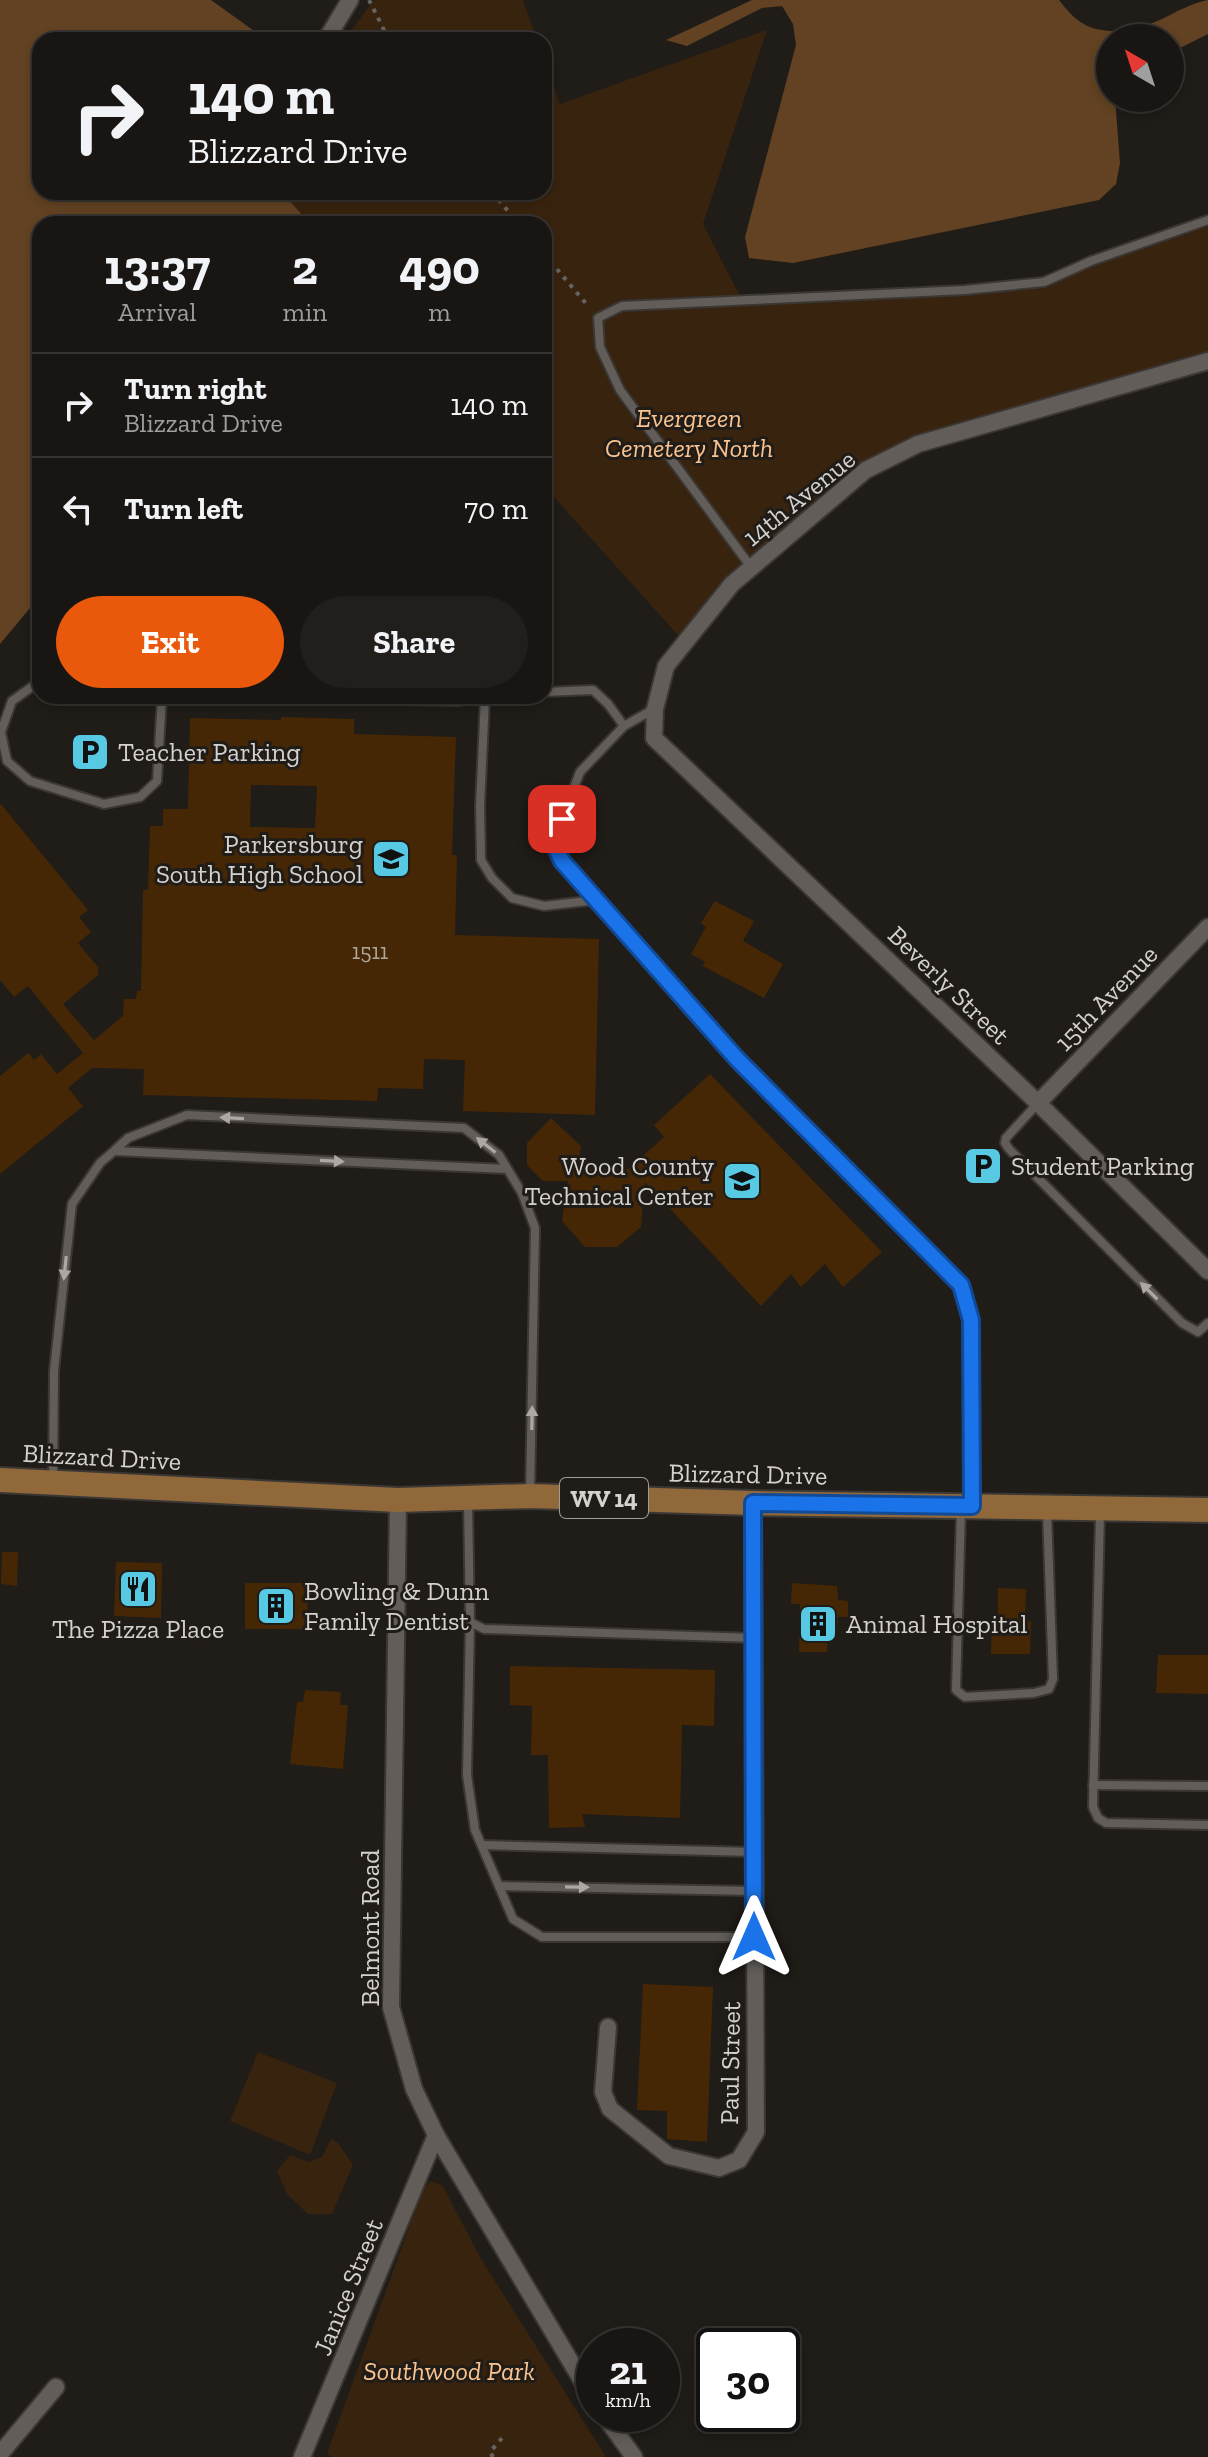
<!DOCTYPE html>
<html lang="en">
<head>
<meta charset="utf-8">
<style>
  body { margin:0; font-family:"Zilla Slab",serif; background:#211e1b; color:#f1f3f6; height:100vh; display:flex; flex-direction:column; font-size:30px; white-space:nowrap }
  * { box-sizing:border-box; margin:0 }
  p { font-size:26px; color:#9f9f9f }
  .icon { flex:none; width:44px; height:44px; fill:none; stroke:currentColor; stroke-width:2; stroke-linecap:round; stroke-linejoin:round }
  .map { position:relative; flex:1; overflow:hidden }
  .details { position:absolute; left:32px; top:216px; width:520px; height:488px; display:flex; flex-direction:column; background:#181512; border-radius:24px; box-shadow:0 4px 12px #0003,0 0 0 2px #363432 }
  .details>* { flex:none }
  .banner { position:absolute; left:32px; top:32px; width:520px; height:168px; border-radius:24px; box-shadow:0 4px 12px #0003,0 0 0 2px #363432; background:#181512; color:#f1f3f6; overflow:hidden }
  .needle { width:52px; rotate:321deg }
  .buttons { position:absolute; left:1096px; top:24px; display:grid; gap:16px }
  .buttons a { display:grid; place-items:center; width:88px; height:88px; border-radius:50%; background:#181512; box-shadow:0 4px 12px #0003,0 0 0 2px #363432; font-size:40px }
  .speed { position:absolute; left:576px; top:2328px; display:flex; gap:16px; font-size:40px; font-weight:700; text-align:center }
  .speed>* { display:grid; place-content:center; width:104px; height:104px; border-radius:50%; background:#181512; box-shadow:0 4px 12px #0003,0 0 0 2px #363432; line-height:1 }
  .speed small { font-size:20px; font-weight:400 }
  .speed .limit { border:4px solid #111; border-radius:12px; background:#fff; color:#111 }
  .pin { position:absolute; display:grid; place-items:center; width:68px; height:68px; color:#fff; margin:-34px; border-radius:16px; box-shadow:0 4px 12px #0006 }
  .me { position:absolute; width:88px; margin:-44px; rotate:0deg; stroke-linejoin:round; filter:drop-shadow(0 0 6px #0008) }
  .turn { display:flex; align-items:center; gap:28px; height:168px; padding:0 24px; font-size:36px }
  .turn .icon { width:104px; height:104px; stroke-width:2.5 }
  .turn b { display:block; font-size:56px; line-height:68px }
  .eta { display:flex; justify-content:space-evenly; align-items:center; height:136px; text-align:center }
  .eta b { font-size:48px; font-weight:700; line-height:56px }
  .button { display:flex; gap:16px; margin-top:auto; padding:16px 24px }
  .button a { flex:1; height:92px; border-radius:48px; background:#ea580c; color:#fff; font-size:32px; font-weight:700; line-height:92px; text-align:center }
  .button a+a { background:#211e1b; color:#f1f3f6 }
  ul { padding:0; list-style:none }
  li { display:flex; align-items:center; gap:24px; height:104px; padding:0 24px; border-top:2px solid #363432 }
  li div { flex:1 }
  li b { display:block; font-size:30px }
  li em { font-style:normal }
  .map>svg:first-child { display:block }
</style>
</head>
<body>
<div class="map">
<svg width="1208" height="2457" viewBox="0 0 1208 2457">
  <rect width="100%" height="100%" fill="#201c18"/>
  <!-- green -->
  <g fill="#38230e">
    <path d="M 374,0 L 523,0 L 537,40 L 344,40 Z"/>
    <path d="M 767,30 L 703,224 L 742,300 L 1044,282 L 1208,220 L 1208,361 L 918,444 L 866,470 L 732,584 L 685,643 L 544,486 L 544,224 L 310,224 L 282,192 L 544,192 L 544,61 L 560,104 Z"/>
    <path d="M 258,2052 L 337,2083 L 310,2155 L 230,2121 Z"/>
    <path d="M 331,2139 L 338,2143 L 353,2165 L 332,2214 L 308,2214 L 287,2194 L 277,2171 L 290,2155 L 309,2162 L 322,2157 Z"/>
    <path d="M 431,2181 L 443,2186 L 481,2259 L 606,2457 L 331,2457 L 327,2453 L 423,2189 Z"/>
  </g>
  <!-- forest -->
  <g fill="#624222">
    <path d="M 0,0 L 211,0 L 267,40 L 40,40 L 40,192 L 282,192 L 310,224 L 40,224 L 40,596 L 0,644 Z"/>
    <path d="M 752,0 L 1059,0 C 1076,22 1088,31 1115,31 C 1157,30 1174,7 1208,0 L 1208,34 L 1170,53 L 1170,38 L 1110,38 L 1110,98 L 1115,98 L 1120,163 L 1116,184 L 1099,200 L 793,263 L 749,258 L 745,237 L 796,45 L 793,24 L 782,6 L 762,8 L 687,46 L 666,40 Z"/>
  </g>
  <!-- building -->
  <g fill="#452705" fill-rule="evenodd">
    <path d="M 281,717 L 354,719 L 354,734 L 456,737 L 452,855 L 457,855 L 455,935 L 599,939 L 595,1115 L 463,1111 L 465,1060 L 424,1059 L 423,1089 L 378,1088 L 377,1101 L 143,1095 L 144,1069 L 92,1068 L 68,1088 L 83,1106 L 0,1174 L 0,1076 L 28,1053 L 34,1060 L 41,1054 L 57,1074 L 83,1053 L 28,986 L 14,997 L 0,980 L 0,803 L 88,910 L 79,917 L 91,932 L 78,943 L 98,967 L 98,975 L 63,1004 L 94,1040 L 123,1016 L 124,999 L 136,999 L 137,991 L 141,991 L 143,890 L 148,890 L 150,826 L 163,826 L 163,809 L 188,809 L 190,718 L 281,720 ZM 251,785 L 317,786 L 315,828 L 250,827 Z"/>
    <path d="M 715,901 L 754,921 L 743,941 L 783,964 L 764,998 L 703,966 L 705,962 L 691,954 L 706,927 L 701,923 Z"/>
    <path d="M 710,1074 L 882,1252 L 843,1287 L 825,1264 L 801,1287 L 791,1274 L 761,1306 L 645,1182 L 641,1227 L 617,1247 L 585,1247 L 562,1221 L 568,1181 L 543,1181 L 527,1165 L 527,1143 L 551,1118 L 581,1146 L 578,1169 L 628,1169 L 664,1137 L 654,1125 Z"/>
    <path d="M 2,1552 L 18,1552 L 17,1586 L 1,1584 Z"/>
    <path d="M 116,1562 L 162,1563 L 161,1618 L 114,1616 Z"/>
    <path d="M 245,1583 L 308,1583 L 307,1629 L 245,1629 Z"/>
    <path d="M 792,1583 L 837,1586 L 838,1600 L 848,1601 L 848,1617 L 838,1617 L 837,1632 L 828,1631 L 827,1652 L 799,1652 L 800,1604 L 791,1604 Z"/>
    <path d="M 998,1588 L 1026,1589 L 1025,1621 L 1031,1621 L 1030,1654 L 991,1654 L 992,1619 L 998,1620 Z"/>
    <path d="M 1158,1655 L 1208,1655 L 1208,1694 L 1156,1693 Z"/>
    <path d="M 510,1666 L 715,1670 L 714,1726 L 682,1725 L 680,1818 L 582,1814 L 585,1827 L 549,1828 L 548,1755 L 531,1755 L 532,1706 L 510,1705 Z"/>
    <path d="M 305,1690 L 341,1692 L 340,1705 L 348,1705 L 343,1769 L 290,1764 L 297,1702 L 303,1702 Z"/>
    <path d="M 643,1984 L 713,1987 L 707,2142 L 667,2139 L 667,2111 L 637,2110 Z"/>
  </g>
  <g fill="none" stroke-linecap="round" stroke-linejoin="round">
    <defs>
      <g id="service">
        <path d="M 751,567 L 620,390 L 600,347 L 598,318 L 622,306 L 965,290 L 1044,282 L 1091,261 L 1208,220"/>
        <path d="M 40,681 L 12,701 L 1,732 L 7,761 L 30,781 L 104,804 L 140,797 L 157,781 L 162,696 L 457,701 L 505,696"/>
        <path d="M 544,692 L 593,690 L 608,704 L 624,726"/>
        <path d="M 485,698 L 480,806 L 481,860 L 492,878 L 512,898 L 544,906 L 596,900"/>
        <path d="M 654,709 L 624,726 L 580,772 L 553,842 L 562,861 L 737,1059 L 961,1285 L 971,1320 L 972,1505"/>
        <path d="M 1038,1103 L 1006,1138 L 1005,1143 L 1009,1149 L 1182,1323 L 1198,1332 L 1208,1323"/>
        <path d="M 115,1151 L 507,1169"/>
        <path d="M 53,1481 L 54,1371 L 72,1204 L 100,1163 L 114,1151 L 128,1138 L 187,1115 L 464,1128 L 499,1155 L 522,1193 L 535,1228 L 530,1495"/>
        <path d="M 468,1503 L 470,1622 L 484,1629 L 753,1638"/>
        <path d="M 961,1510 L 956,1690 L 965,1697 L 1034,1693 L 1049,1689 L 1053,1679 L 1047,1512"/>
        <path d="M 1100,1513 L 1093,1807 L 1098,1818 L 1106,1823 L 1208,1825"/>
        <path d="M 470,1622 L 467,1775 L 475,1830 L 513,1919 L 542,1937 L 754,1937"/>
        <path d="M 1093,1785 L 1208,1786"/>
        <path d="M 482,1845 L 754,1852"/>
        <path d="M 499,1886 L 754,1891"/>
      </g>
      <g id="minor">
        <path d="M 326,40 L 350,0"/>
        <path d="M 1208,361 L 918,444 L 866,470 L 732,584 L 666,666 L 655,709 L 654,738 L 1038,1103 L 1208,1271"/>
        <path d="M 1038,1103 L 1208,927"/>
        <path d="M 398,1500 L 391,2007 L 414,2089 L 436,2135 L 594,2401"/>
        <path d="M 608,2027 L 603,2092 L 610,2109 L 669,2156 L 719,2168 L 739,2160 L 756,2132 L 753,1503"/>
        <path d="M 603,2414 L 634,2457"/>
        <path d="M 0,2454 L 56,2387"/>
        <path d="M 302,2457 L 436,2135"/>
      </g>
      <path id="primary" d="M 0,1480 L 398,1500 L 530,1496 L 753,1503 L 1208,1510"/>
    </defs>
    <!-- service casing -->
    <use href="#service" stroke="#3a3735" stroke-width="12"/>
    <!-- minor casing -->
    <use href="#minor" stroke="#3a3735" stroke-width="20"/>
    <!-- primary casing -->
    <use href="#primary" stroke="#3a3735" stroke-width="28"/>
    <!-- path -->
    <g stroke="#676360" stroke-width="4" stroke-dasharray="4 6" stroke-linecap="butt">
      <path d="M 369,0 L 389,40"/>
      <path d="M 492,192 L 519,224"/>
      <path d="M 544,254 L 589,307"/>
      <path d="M 493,2457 L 490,2452 L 503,2437"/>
    </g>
    <!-- service -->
    <use href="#service" stroke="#625d59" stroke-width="8"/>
    <!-- minor -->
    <use href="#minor" stroke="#625d59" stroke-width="16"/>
    <!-- primary -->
    <use href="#primary" stroke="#91683a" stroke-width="24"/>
  </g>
  <!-- one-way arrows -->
  <defs><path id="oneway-solid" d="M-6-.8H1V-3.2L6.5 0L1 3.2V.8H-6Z" transform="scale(2)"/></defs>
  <g fill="#aca8a6">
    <use href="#oneway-solid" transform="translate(232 1118) rotate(-177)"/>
    <use href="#oneway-solid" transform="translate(486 1145) rotate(-142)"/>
    <use href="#oneway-solid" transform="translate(332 1161) rotate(3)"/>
    <use href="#oneway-solid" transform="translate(65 1268) rotate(96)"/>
    <use href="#oneway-solid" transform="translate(1149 1291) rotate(-135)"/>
    <use href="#oneway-solid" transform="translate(532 1418) rotate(-89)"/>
    <use href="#oneway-solid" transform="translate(577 1887) rotate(1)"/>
  </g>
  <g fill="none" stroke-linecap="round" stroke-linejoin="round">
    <defs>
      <path id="route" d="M 562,819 L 553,842 L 562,861 L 737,1059 L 961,1285 L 971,1320 L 972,1506 L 753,1503 L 754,1937"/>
    </defs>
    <!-- route casing -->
    <use href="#route" stroke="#114b97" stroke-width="20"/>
    <!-- route -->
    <use href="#route" stroke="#1a73e8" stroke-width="14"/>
  </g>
  <!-- icons -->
  <defs>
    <symbol id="parking-square" viewBox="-11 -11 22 22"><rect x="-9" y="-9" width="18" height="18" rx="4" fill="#57c9e2" stroke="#201c18"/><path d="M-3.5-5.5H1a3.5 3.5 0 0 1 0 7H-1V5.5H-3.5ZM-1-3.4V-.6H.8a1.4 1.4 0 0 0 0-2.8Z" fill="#111"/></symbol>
    <symbol id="school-square" viewBox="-11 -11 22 22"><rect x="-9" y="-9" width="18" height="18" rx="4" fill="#57c9e2" stroke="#201c18"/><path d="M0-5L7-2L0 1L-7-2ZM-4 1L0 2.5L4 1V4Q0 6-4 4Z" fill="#111"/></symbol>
    <symbol id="restaurant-square" viewBox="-11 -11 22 22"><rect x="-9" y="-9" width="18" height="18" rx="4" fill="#57c9e2" stroke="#201c18"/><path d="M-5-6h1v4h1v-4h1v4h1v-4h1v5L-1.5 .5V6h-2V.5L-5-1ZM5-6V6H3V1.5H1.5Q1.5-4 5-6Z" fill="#111"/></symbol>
    <symbol id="building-square" viewBox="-11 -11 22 22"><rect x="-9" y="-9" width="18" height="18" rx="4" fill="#57c9e2" stroke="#201c18"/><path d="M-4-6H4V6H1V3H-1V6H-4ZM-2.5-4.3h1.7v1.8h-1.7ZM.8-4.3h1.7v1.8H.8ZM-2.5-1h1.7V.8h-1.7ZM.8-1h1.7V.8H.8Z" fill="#111"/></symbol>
  </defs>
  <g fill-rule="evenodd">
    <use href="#parking-square" x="68" y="730" width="44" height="44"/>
    <use href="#school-square" x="369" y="837" width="44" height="44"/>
    <use href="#parking-square" x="961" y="1144" width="44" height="44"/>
    <use href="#school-square" x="720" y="1159" width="44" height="44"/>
    <use href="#restaurant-square" x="116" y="1567" width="44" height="44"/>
    <use href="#building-square" x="254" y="1584" width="44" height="44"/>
    <use href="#building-square" x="796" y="1602" width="44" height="44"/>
  </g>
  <g text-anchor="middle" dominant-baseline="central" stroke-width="6" stroke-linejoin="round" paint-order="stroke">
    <!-- number labels -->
    <g font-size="22" fill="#b0a69c">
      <text x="370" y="951">1511</text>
    </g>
    <!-- shield labels -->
    <rect fill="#201c18" stroke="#9e9b98" stroke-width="2" x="560" y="1478" width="88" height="40" rx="6"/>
    <g font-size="24" font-weight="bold" fill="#d4d1cf">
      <text x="604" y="1498">WV 14</text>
    </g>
    <!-- park labels -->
    <g font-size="26" font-style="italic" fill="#fbc38e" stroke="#201c18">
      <text x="689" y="418">Evergreen<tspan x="689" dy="30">Cemetery North</tspan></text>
      <text x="449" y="2371">Southwood Park</text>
    </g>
    <!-- street labels -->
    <g font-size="26" fill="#d4d1cf" stroke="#201c18">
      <text transform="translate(799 498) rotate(-39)">14th Avenue</text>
      <text transform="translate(949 985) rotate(44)">Beverly Street</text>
      <text transform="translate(1106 998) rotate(-46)">15th Avenue</text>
      <text transform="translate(102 1457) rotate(3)">Blizzard Drive</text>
      <text transform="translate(748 1474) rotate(1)">Blizzard Drive</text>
      <text transform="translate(370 1928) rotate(-90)">Belmont Road</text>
      <text transform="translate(730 2063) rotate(-89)">Paul Street</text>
      <text transform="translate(348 2287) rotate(-68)">Janice Street</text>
    </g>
    <!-- poi labels -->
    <g font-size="26" fill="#d4d1cf" stroke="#201c18" text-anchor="start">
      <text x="118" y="752">Teacher Parking</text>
      <text x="363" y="844" text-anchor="end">Parkersburg<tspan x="363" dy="30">South High School</tspan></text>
      <text x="714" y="1166" text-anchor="end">Wood County<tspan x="714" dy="30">Technical Center</tspan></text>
      <text x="1011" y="1166">Student Parking</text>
      <text x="304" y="1591">Bowling &amp; Dunn<tspan x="304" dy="30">Family Dentist</tspan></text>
      <text x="846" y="1624">Animal Hospital</text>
      <text x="138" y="1629" text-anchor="middle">The Pizza Place</text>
    </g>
  </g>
</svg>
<div class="buttons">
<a><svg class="needle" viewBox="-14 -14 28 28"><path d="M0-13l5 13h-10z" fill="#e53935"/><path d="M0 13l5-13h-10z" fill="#9f9f9f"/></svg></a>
</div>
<div class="speed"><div>21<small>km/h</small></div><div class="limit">30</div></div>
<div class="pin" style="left:562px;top:819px;background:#d93025"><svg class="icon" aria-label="arrive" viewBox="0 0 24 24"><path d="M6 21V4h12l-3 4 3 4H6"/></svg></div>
<svg class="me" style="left:754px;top:1937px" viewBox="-20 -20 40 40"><path d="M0-17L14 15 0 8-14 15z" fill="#1a73e8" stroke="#fff" stroke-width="4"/></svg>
<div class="banner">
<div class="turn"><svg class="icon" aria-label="right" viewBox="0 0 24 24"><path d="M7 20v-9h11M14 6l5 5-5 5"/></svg><div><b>140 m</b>Blizzard Drive</div></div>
</div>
<section class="details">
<div class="eta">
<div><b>13:37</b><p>Arrival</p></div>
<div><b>2</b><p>min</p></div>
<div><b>490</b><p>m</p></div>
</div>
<ul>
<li><svg class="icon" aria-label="right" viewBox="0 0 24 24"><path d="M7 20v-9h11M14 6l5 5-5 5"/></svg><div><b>Turn right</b><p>Blizzard Drive</p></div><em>140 m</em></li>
<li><svg class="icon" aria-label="left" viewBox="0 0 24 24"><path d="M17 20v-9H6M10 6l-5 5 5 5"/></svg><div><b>Turn left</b></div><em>70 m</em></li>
</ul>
<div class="button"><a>Exit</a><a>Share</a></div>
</section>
</div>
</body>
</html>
